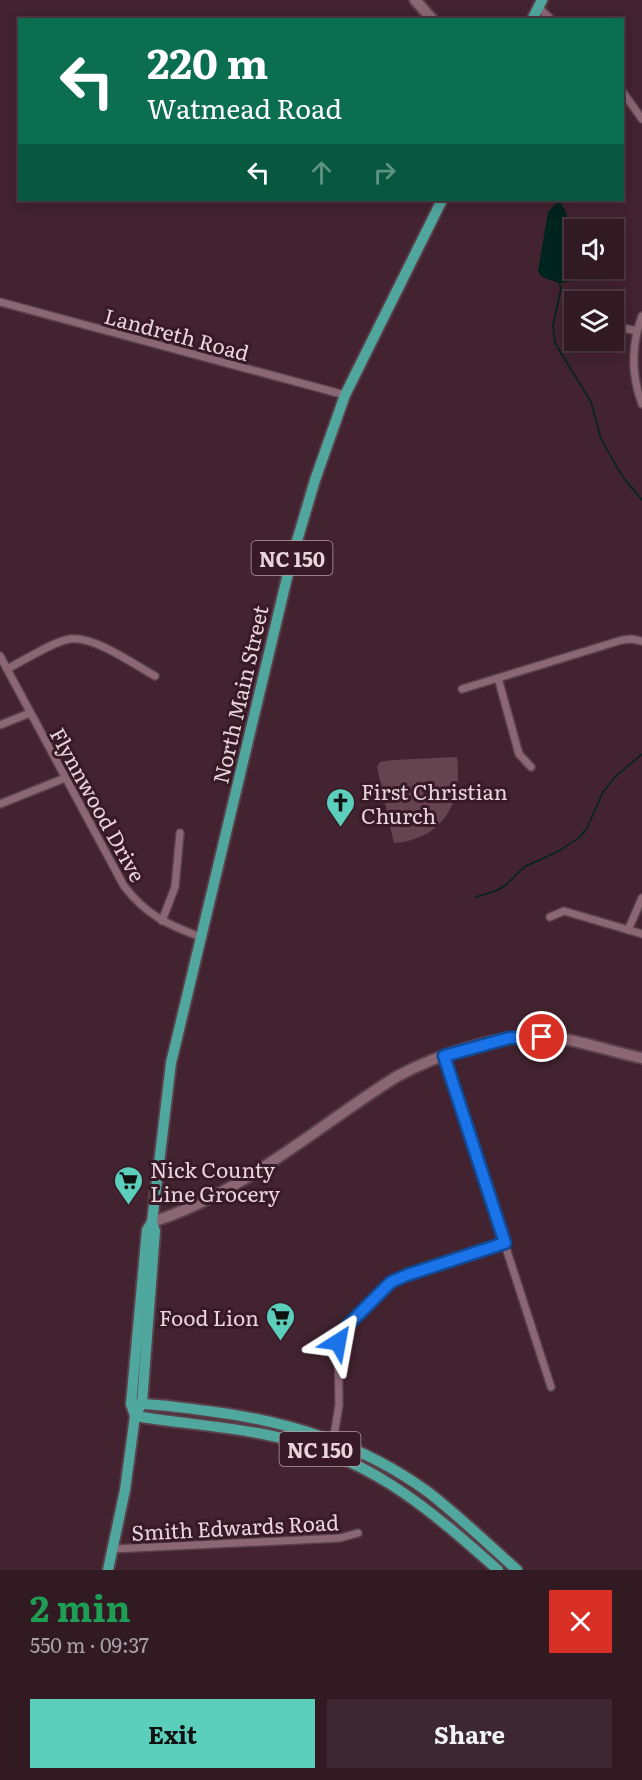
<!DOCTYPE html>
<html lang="en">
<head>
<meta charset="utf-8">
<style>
  body { margin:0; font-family:Literata,serif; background:#3d2730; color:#f1f3f6; height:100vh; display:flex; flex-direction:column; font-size:22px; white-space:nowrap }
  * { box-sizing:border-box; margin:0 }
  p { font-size:20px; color:#a8a1a6 }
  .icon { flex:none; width:33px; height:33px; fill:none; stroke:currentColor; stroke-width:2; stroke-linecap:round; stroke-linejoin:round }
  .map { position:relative; height:1570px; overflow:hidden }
  .details { display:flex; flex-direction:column; background:#321a23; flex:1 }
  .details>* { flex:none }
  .top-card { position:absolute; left:18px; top:18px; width:606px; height:183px; border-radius:0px; box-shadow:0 3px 15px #0003,0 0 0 2px #4d3841; background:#0b6e4f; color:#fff; overflow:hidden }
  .tools { position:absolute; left:564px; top:219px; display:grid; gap:12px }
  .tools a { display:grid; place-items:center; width:60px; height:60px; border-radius:0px; background:#321a23; box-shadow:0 3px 15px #0003,0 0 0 2px #4d3841; font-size:30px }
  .pin { position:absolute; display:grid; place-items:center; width:51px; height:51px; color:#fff; margin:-26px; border:3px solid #fff; border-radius:50%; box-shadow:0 2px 6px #0007 }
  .me { position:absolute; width:66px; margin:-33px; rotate:34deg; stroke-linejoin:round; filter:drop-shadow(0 0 4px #0008) }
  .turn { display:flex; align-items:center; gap:21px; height:126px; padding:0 30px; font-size:27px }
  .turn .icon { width:78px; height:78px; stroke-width:2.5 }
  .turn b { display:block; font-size:42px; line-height:51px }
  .lanes { display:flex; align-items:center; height:57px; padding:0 30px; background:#0003; justify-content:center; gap:30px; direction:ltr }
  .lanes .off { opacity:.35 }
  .round { display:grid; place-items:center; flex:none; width:63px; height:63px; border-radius:0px; background:#3d2730 }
  .head { display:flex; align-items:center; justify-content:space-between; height:102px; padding:0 30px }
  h1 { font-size:36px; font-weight:700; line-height:45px; color:#1e9e55 }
  .primary-button { display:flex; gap:12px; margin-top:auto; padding:12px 30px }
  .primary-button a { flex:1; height:69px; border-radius:0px; background:#5bcebc; color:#111; font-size:24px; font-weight:700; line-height:69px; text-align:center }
  .primary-button a+a { background:#3d2730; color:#f1f3f6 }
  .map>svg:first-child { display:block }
</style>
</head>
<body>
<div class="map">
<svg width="642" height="1570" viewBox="0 0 642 1570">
  <rect width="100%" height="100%" fill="#42232f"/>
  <!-- green -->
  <path fill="#65444f" d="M 457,757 C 463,803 443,839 394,843 L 377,767 L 380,762 L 392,760 Z"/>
  <!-- water -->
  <path fill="#00241f" d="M 558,201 C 574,212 571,263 573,281 L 559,283 L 542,277 L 538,271 L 548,212 Z"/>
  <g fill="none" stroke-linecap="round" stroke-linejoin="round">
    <!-- stream -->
    <g stroke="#00241f" stroke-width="1.5">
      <path d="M 559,282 L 561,289 L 553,325 L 555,343 L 591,402 L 601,439 L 622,476 L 642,500"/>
      <path d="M 476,897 L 498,890 L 506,885 L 524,867 L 559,851 L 580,837 L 587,828 L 603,792 L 615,777 L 642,754"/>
    </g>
    <defs>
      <g id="street">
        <path d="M 538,7 L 552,20"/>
        <path d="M 622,91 L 642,119"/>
        <path d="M 0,302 L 345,395"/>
        <path d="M 642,316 C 631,345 631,374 642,404"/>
        <path d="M 614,326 L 637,331"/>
        <path d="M 0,656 L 124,886 C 146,915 168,925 201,937"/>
        <path d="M 7,669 C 23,661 54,641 70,639 C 95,636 133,664 155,676"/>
        <path d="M 498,678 L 519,754 L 531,767"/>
        <path d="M 462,689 L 622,640 L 632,639 L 642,641"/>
        <path d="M 0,725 L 30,713"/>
        <path d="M 0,804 L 65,778"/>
        <path d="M 550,917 L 564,911 L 642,934"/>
        <path d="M 162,921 L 175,887 L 180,833"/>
        <path d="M 628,930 L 642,898"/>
        <path d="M 444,1056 L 551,1387"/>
        <path d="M 333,1441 L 339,1405 L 338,1342 L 347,1326 L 391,1282 L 407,1275 L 505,1243"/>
        <path d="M 113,1549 L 340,1538 L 358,1533"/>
      </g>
      <g id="secondary">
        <path d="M 415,0 L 433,20"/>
        <path d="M 152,1222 C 244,1193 316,1127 396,1077 C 436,1055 506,1031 552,1037 C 582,1041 612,1052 642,1058"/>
      </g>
      <g id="primary">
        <path d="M 532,20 L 542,0"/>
        <path d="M 131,1404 C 157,1403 183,1408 208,1411 C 288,1421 362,1444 428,1492 C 459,1516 488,1544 517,1570"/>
        <path d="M 135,1416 L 131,1404 L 147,1230 L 152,1222 L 171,1063 L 291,561 L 315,480 L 345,395 L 442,200"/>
        <path d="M 135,1416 C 178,1423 221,1426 263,1434 C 364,1453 424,1504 498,1570"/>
        <path d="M 108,1570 L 125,1490 L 135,1416 L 142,1403 L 155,1231 L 152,1222"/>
      </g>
    </defs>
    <!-- street casing -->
    <use href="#street" stroke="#59404a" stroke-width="10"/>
    <!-- secondary casing -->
    <use href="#secondary" stroke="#59404a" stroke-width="14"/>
    <!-- primary casing -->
    <use href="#primary" stroke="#59404a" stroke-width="14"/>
    <!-- street -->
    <use href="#street" stroke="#8b6773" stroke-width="7"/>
    <!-- secondary -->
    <use href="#secondary" stroke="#8b6773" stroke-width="10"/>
    <!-- primary -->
    <use href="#primary" stroke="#50a79e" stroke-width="10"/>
  </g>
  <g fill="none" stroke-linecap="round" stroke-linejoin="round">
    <defs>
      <path id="route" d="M 338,1342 L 347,1326 L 391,1282 L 407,1275 L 505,1243 L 444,1056 L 509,1038 L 542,1037"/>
    </defs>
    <!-- route casing -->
    <use href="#route" stroke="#114b97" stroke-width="15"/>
    <!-- route -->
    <use href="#route" stroke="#1a73e8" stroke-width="10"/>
  </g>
  <!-- icons -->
  <defs>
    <symbol id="church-pin" viewBox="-11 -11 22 30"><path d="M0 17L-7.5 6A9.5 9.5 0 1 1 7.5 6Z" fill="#5bcebc" stroke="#371a25"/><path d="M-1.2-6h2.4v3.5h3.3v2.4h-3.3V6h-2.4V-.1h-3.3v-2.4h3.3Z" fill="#111"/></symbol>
    <symbol id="supermarket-pin" viewBox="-11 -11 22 30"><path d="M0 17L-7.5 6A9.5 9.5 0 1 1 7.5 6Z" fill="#5bcebc" stroke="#371a25"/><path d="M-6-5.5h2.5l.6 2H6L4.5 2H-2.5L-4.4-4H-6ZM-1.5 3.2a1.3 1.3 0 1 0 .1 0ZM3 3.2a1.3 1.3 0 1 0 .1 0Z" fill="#111"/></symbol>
  </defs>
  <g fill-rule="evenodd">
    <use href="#church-pin" x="324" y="786" width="33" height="45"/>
    <use href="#supermarket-pin" x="112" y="1164" width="33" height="45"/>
    <use href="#supermarket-pin" x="264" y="1300" width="33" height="45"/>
  </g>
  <g text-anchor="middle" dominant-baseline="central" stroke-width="6" stroke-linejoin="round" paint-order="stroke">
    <!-- shield labels -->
    <g fill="#371a25" stroke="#b49ca4" stroke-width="1.5">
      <rect x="251.5" y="541" width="81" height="34" rx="4.5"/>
      <rect x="279.5" y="1432" width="81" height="34" rx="4.5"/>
    </g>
    <g font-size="20" font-weight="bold" fill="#e9d4db">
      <text x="292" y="558">NC 150</text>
      <text x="320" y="1449">NC 150</text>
    </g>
    <!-- street labels -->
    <g font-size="21" fill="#e9d4db" stroke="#371a25">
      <text transform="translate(177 333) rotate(15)">Landreth Road</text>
      <text transform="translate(239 694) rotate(-77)">North Main Street</text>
      <text transform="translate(99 804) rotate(61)">Flynnwood Drive</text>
      <text transform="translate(235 1526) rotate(-3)">Smith Edwards Road</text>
    </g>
    <!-- poi labels -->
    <g font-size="21" fill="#e9d4db" stroke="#371a25" text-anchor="start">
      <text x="361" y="790">First Christian<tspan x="361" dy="24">Church</tspan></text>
      <text x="150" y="1168">Nick County<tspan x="150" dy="24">Line Grocery</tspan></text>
      <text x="259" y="1316" text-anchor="end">Food Lion</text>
    </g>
  </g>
</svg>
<div class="tools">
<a><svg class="icon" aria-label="sound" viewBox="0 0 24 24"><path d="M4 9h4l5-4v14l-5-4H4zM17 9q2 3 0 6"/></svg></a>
<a><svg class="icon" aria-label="layers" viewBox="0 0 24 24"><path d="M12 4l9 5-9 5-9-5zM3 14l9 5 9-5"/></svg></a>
</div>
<div class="pin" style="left:542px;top:1037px;background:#d93025"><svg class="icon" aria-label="arrive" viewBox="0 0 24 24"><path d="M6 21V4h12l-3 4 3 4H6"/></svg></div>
<svg class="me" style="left:338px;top:1342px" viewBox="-20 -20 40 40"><path d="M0-17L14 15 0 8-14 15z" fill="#1a73e8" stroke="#fff" stroke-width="4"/></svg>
<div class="top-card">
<div class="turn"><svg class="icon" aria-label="left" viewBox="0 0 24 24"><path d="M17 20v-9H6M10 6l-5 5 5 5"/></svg><div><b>220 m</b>Watmead Road</div></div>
<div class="lanes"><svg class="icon" aria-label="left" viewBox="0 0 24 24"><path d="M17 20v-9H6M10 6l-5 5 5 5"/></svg><svg class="icon off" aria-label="ahead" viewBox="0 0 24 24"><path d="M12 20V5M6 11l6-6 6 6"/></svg><svg class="icon off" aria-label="right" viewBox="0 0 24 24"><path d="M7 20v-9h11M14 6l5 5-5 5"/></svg></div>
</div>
</div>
<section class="details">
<div class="head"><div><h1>2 min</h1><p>550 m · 09:37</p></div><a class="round" style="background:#d93025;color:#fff"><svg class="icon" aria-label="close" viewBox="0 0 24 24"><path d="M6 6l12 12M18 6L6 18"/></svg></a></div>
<div class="primary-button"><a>Exit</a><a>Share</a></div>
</section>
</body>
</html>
